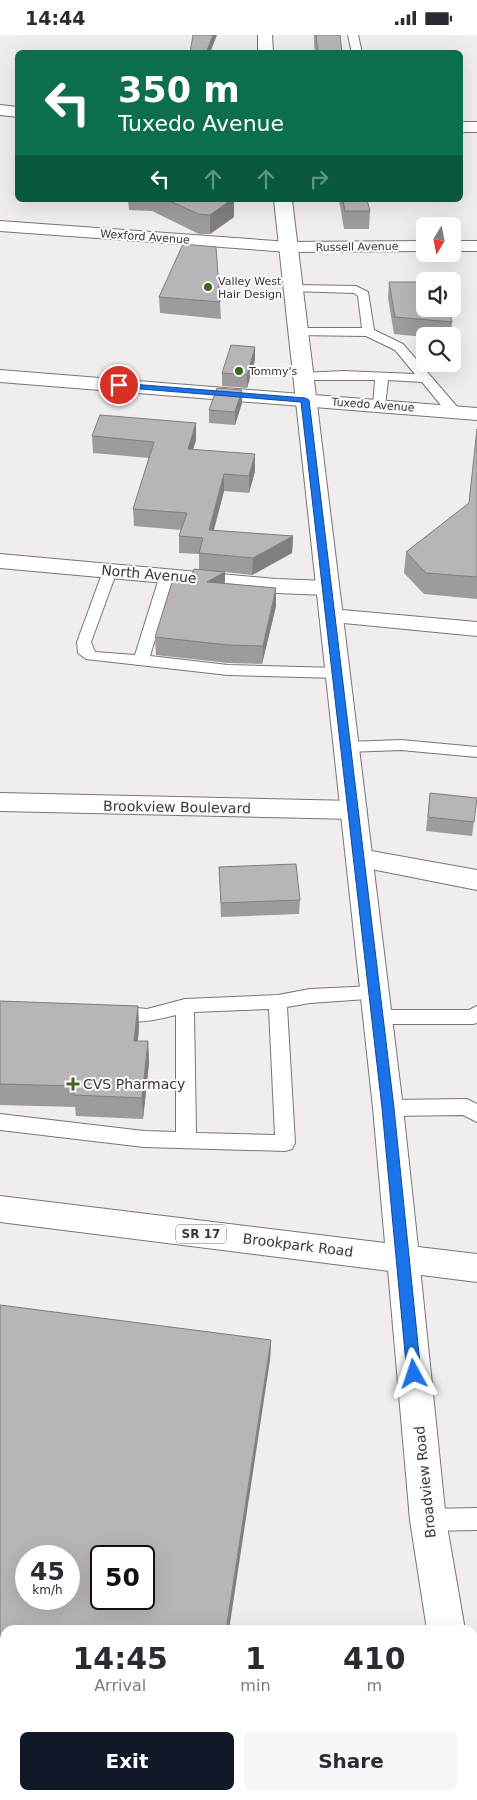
<!DOCTYPE html>
<html lang="en">
<head>
<meta charset="utf-8">
<style>
  body { margin:0; font-family:"DejaVu Sans",sans-serif; background:#f7f7f7; color:#2b2b33; height:100vh; display:flex; flex-direction:column; font-size:19px; white-space:nowrap }
  * { box-sizing:border-box; margin:0 }
  p { font-size:16px; color:#7c7c81 }
  .icon { flex:none; width:28px; height:28px; fill:none; stroke:currentColor; stroke-width:2; stroke-linecap:round; stroke-linejoin:round }
  .map { position:relative; flex:1; overflow:hidden }
  .sheet { position:absolute; left:0px; top:1590px; width:478px; height:175px; display:flex; flex-direction:column; background:#fff; border-radius:15px 15px 0 0; box-shadow:0 5px 20px #0002 }
  .sheet>* { flex:none }
  .guide { position:absolute; left:15px; top:15px; width:448px; height:152px; border-radius:8px; box-shadow:0 5px 20px #0002; background:#0b6e4f; color:#fff; overflow:hidden }
  .needle { width:32px; rotate:190deg }
  .buttons { position:absolute; left:416px; top:182px; display:grid; gap:10px }
  .buttons a { display:grid; place-items:center; width:45px; height:45px; border-radius:8px; background:#fff; box-shadow:0 5px 20px #0002; font-size:25px }
  .speed { position:absolute; left:15px; top:1510px; display:flex; gap:10px; font-size:25px; font-weight:700; text-align:center }
  .speed>* { display:grid; place-content:center; width:65px; height:65px; border-radius:50%; background:#fff; box-shadow:0 5px 20px #0002; line-height:1 }
  .speed small { font-size:12px; font-weight:400 }
  .speed .limit { border:2px solid #111; border-radius:8px; background:#fff; color:#111 }
  .pin { position:absolute; display:grid; place-items:center; width:42px; height:42px; color:#fff; margin:-21px; border:2px solid #fff; border-radius:50%; box-shadow:0 1px 5px #0007 }
  .me { position:absolute; width:55px; margin:-28px; rotate:355deg; stroke-linejoin:round; filter:drop-shadow(0 0 4px #0008) }
  .turn { display:flex; align-items:center; gap:18px; height:105px; padding:0 20px; font-size:22px }
  .turn .icon { width:65px; height:65px; stroke-width:2.5 }
  .turn b { display:block; font-size:35px; line-height:42px }
  .lanes { display:flex; align-items:center; height:48px; padding:0 20px; background:#0003; justify-content:center; gap:25px; direction:ltr }
  .lanes .off { opacity:.35 }
  .eta { display:flex; justify-content:space-evenly; align-items:center; height:85px; text-align:center }
  .eta b { font-size:30px; font-weight:700; line-height:35px }
  .primary-button { display:flex; gap:10px; margin-top:auto; padding:10px 20px }
  .primary-button a { flex:1; height:58px; border-radius:8px; background:#111827; color:#fff; font-size:20px; font-weight:700; line-height:58px; text-align:center }
  .primary-button a+a { background:#f7f7f7; color:#2b2b33 }
  .status { display:flex; justify-content:space-between; align-items:center; height:35px; padding:0 25px; background:#fff; direction:ltr }
  .status svg { height:14px; fill:currentColor }
  .map>svg:first-child { display:block }
</style>
</head>
<body>
<div class="status"><b>14:44</b><svg viewBox="0 0 49 12"><path d="M0 12V9h3v3zM5 12V6h3v6zM10 12V3h3v9zM15 12V0h3v12zM26 1h20v11H26zM47 4h2v5h-2z"/></svg></div>
<div class="map">
<svg width="477" height="1765" viewBox="0 0 477 1765">
  <rect width="100%" height="100%" fill="#f1ecee"/>
  <g fill="none" stroke-linecap="round" stroke-linejoin="round">
    <defs>
      <g id="service">
        <path d="M 348,0 L 358,0 L 362,18 L 352,18 Z"/>
        <path d="M 294,250 L 356,251 L 368,257 L 374,295 L 403,309 L 459,374 L 460,377 L 459,380 L 449,380 L 422,347 L 388,345 L 385,371 L 379,375 L 373,371 L 375,345 L 299,345 L 297,342 L 299,339 L 303,338 L 343,336 L 415,339 L 395,315 L 366,301 L 295,300 L 293,297 L 299,293 L 362,293 L 358,261 L 354,258 L 290,256 L 290,252 Z"/>
        <path d="M 110,532 L 117,536 L 91,607 L 95,617 L 135,620 L 160,540 L 167,536 L 174,540 L 150,621 L 228,630 L 338,633 L 346,638 L 338,643 L 228,640 L 86,624 L 78,618 L 77,607 L 103,536 Z"/>
        <path d="M 401,705 L 477,712 L 477,722 L 401,715 L 347,717 L 341,716 L 339,712 L 341,708 L 347,707 Z"/>
        <path d="M 375,951 L 381,953 L 384,958 L 381,963 L 310,968 L 287,972 L 295,1108 L 292,1114 L 285,1116 L 144,1112 L 0,1095 L 0,1079 L 144,1096 L 176,1097 L 176,980 C 153,986 133,990 110,983 L 107,978 L 110,973 L 116,971 L 147,974 L 185,964 L 278,960 L 310,954 ZM 269,974 L 275,1100 L 196,1098 L 194,977 Z"/>
        <path d="M 477,971 L 477,988 L 473,989 L 377,989 L 370,987 L 368,982 L 370,977 L 377,975 L 469,975 Z"/>
        <path d="M 467,1064 L 477,1069 L 477,1087 L 463,1080 L 388,1081 L 381,1078 L 378,1073 L 381,1068 L 388,1065 Z"/>
        <path d="M 477,1473 L 477,1495 L 428,1496 L 420,1493 L 416,1485 L 420,1477 L 428,1474 Z"/>
        <path d="M 208,1760 L 241,1760 L 239,1765 L 206,1765 Z"/>
      </g>
      <g id="minor">
        <path d="M 0,70 L 18,72 L 18,82 L 0,80 Z"/>
        <rect x="460" y="87" width="17" height="10"/>
        <path d="M 0,186 L 289,207 L 425,206 L 425,216 L 289,217 L 0,196 Z"/>
        <rect x="452" y="206" width="25" height="10"/>
        <path d="M 0,335 L 477,373 L 477,385 L 0,347 Z"/>
        <path d="M 0,519 L 276,544 L 327,546 L 335,548 L 338,553 L 335,558 L 327,560 L 276,558 L 0,533 Z"/>
        <path d="M 331,574 L 477,587 L 477,601 L 323,586 L 319,581 L 323,576 Z"/>
        <path d="M 0,758 L 354,766 L 363,769 L 367,775 L 363,781 L 354,784 L 0,776 Z"/>
        <path d="M 360,814 L 477,835 L 477,855 L 351,830 L 347,823 L 351,816 Z"/>
      </g>
      <g id="secondary">
        <path d="M 403,1209 L 414,1213 L 419,1223 L 446,1485 L 465,1595 L 427,1595 L 410,1485 L 387,1223 L 392,1213 Z"/>
        <path d="M 472,1739 L 477,1741 L 477,1765 L 454,1765 L 452,1760 L 472,1760 Z"/>
      </g>
      <g id="primary">
        <path d="M 258,0 L 272,0 L 273,18 L 258,18 Z"/>
        <path d="M 274,165 L 292,165 L 403,1073 L 418,1212 L 477,1219 L 477,1247 L 0,1187 L 0,1161 L 385,1208 L 373,1073 Z"/>
      </g>
    </defs>
    <!-- service casing -->
    <use href="#service" stroke="#797577" stroke-width="2"/>
    <!-- minor casing -->
    <use href="#minor" stroke="#797577" stroke-width="2"/>
    <!-- secondary casing -->
    <use href="#secondary" stroke="#797577" stroke-width="2"/>
    <!-- primary casing -->
    <use href="#primary" stroke="#797577" stroke-width="2"/>
    <!-- service -->
    <use href="#service" fill="#fff" fill-rule="evenodd"/>
    <!-- minor -->
    <use href="#minor" fill="#fff" fill-rule="evenodd"/>
    <!-- secondary -->
    <use href="#secondary" fill="#fff" fill-rule="evenodd"/>
    <!-- primary -->
    <use href="#primary" fill="#fff" fill-rule="evenodd"/>
  </g>
  <!-- wall -->
  <g fill="#9f9b9d">
    <path d="M 314,0 L 340,0 L 342,18 L 315,18 L 314,9 Z"/>
    <path d="M 128,165 L 234,165 L 234,182 L 210,199 L 199,199 L 152,176 L 129,175 Z"/>
    <path d="M 339,165 L 367,165 L 370,176 L 369,194 L 344,194 Z"/>
    <path d="M 389,247 L 452,287 L 451,301 L 425,302 L 394,299 L 388,263 Z"/>
    <path d="M 159,262 L 220,267 L 221,284 L 160,278 Z"/>
    <path d="M 255,312 L 255,325 L 247,353 L 222,351 L 222,338 Z"/>
    <path d="M 242,355 L 242,368 L 235,390 L 209,388 L 209,375 Z"/>
    <path d="M 196,388 L 196,405 L 193,414 L 255,436 L 249,458 L 224,456 L 214,495 L 293,501 L 292,518 L 252,540 L 225,537 L 225,548 L 276,553 L 276,571 L 262,629 L 228,628 L 156,620 L 155,602 L 190,545 L 199,535 L 199,519 L 179,518 L 179,501 L 181,495 L 134,491 L 133,474 L 149,423 L 93,418 L 92,401 Z"/>
    <path d="M 477,394 L 477,564 L 424,559 L 404,538 L 406,517 L 469,468 Z"/>
    <path d="M 430,758 L 477,763 L 472,801 L 426,796 Z"/>
    <path d="M 219,832 L 300,865 L 299,879 L 221,882 Z"/>
    <path d="M 0,966 L 138,971 L 139,993 L 138,1006 L 148,1006 L 149,1028 L 143,1084 L 76,1081 L 75,1072 L 0,1070 Z"/>
    <path d="M 0,1270 L 271,1305 L 270,1325 L 5,1595 L 5,1701 L 0,1700 Z"/>
  </g>
  <!-- shaded-wall -->
  <g fill="#827e80">
    <path d="M 213,0 L 217,0 L 210,18 L 206,18 Z"/>
    <path d="M 231,165 L 234,165 L 234,182 L 210,199 L 210,180 Z"/>
    <path d="M 255,312 L 255,325 L 247,353 L 247,340 Z"/>
    <path d="M 242,355 L 242,368 L 235,390 L 235,377 Z"/>
    <path d="M 196,388 L 196,405 L 188,430 L 188,414 Z"/>
    <path d="M 255,419 L 255,436 L 249,458 L 249,441 Z"/>
    <path d="M 224,439 L 224,456 L 209,512 L 209,495 Z"/>
    <path d="M 293,501 L 292,518 L 252,540 L 253,523 Z"/>
    <path d="M 225,537 L 225,555 L 207,547 Z"/>
    <path d="M 276,553 L 276,571 L 262,629 L 263,611 Z"/>
    <path d="M 138,971 L 139,993 L 135,1027 L 134,1006 Z"/>
    <path d="M 148,1006 L 149,1028 L 143,1084 L 142,1063 Z"/>
    <path d="M 271,1305 L 270,1325 L 229,1595 L 226,1595 Z"/>
  </g>
  <!-- building -->
  <g fill="#b9b4b7" stroke="#827e80" fill-rule="evenodd">
    <path d="M 193,0 L 213,0 L 206,18 L 190,18 Z"/>
    <path d="M 316,0 L 340,0 L 342,18 L 318,18 Z"/>
    <path d="M 168,165 L 231,165 L 210,180 L 198,179 Z"/>
    <path d="M 343,165 L 367,165 L 370,176 L 345,176 Z"/>
    <path d="M 183,209 L 216,212 L 220,267 L 159,262 Z"/>
    <path d="M 389,247 L 425,247 L 425,274 L 449,274 L 452,287 L 395,282 Z"/>
    <path d="M 231,310 L 255,312 L 247,340 L 222,338 Z"/>
    <path d="M 217,353 L 242,355 L 235,377 L 209,375 Z"/>
    <path d="M 100,380 L 196,388 L 188,414 L 255,419 L 249,441 L 224,439 L 209,495 L 293,501 L 253,523 L 199,518 L 203,503 L 179,501 L 187,478 L 133,474 L 154,407 L 92,401 Z"/>
    <path d="M 477,394 L 477,542 L 426,538 L 406,517 L 469,468 Z"/>
    <path d="M 194,534 L 225,537 L 207,547 L 276,553 L 263,611 L 228,610 L 155,602 L 173,544 L 190,545 Z"/>
    <path d="M 430,758 L 477,763 L 474,787 L 428,782 Z"/>
    <path d="M 296,829 L 300,865 L 221,868 L 219,832 Z"/>
    <path d="M 0,966 L 138,971 L 134,1006 L 148,1006 L 142,1063 L 74,1060 L 75,1051 L 0,1049 Z"/>
    <path d="M 0,1270 L 271,1305 L 226,1595 L 5,1595 L 5,1685 L 0,1684 ZM 26,1521 L 69,1521 L 69,1564 L 26,1564 ZM 101,1521 L 144,1521 L 144,1564 L 101,1564 Z"/>
  </g>
  <!-- route -->
  <path fill="#1a73e8" stroke="#114b97" d="M 119,348 L 305,363 L 309,365 L 394,1073 L 421,1339 L 419,1344 L 414,1346 L 409,1344 L 407,1339 L 382,1073 L 301,367 L 116,352 L 115,350 Z"/>
  <!-- markers -->
  <g fill="#3e6622" stroke="#fef9fc" stroke-width="2">
    <circle cx="208" cy="252" r="5"/>
    <circle cx="239" cy="336" r="5"/>
    <path d="M70.5 1041.5h5v5h5v5h-5v5h-5v-5h-5v-5h5z"/>
  </g>
  <g text-anchor="middle" dominant-baseline="central" stroke-width="4" stroke-linejoin="round" paint-order="stroke">
    <!-- far-street labels -->
    <g font-size="11" fill="#3a3839" stroke="#fef9fc">
      <text transform="translate(145 202) rotate(4)">Wexford Avenue</text>
      <text transform="translate(357 212) rotate(-1)">Russell Avenue</text>
      <text transform="translate(373 370) rotate(4)">Tuxedo Avenue</text>
    </g>
    <!-- far-poi labels -->
    <g font-size="11" fill="#3a3839" stroke="#fef9fc" text-anchor="start">
      <text x="218" y="246">Valley West<tspan x="218" dy="13">Hair Design</tspan></text>
      <text x="249" y="336">Tommy's</text>
    </g>
    <!-- shield labels -->
    <rect fill="#fef9fc" stroke="#757274" stroke-width="1" x="176" y="1189.5" width="50" height="19" rx="4"/>
    <g font-size="12" font-weight="bold" fill="#3a3839">
      <text x="201" y="1199">SR 17</text>
    </g>
    <!-- street labels -->
    <g font-size="14" fill="#3a3839" stroke="#fef9fc">
      <text transform="translate(149 539) rotate(5)">North Avenue</text>
      <text transform="translate(177 772) rotate(1)">Brookview Boulevard</text>
      <text transform="translate(298 1210) rotate(7)">Brookpark Road</text>
      <text transform="translate(425 1447) rotate(-96)">Broadview Road</text>
    </g>
    <!-- poi labels -->
    <g font-size="14" fill="#3a3839" stroke="#fef9fc" text-anchor="start">
      <text x="83" y="1049">CVS Pharmacy</text>
    </g>
  </g>
</svg>
<div class="buttons">
<a><svg class="needle" viewBox="-14 -14 28 28"><path d="M0-13l5 13h-10z" fill="#e53935"/><path d="M0 13l5-13h-10z" fill="#7c7c81"/></svg></a>
<a><svg class="icon" aria-label="sound" viewBox="0 0 24 24"><path d="M4 9h4l5-4v14l-5-4H4zM17 9q2 3 0 6"/></svg></a>
<a><svg class="icon" aria-label="search" viewBox="0 0 24 24"><circle cx="10" cy="10" r="6"/><path d="M15 15l6 6"/></svg></a>
</div>
<div class="speed"><div>45<small>km/h</small></div><div class="limit">50</div></div>
<div class="pin" style="left:119px;top:350px;background:#d93025"><svg class="icon" aria-label="arrive" viewBox="0 0 24 24"><path d="M6 21V4h12l-3 4 3 4H6"/></svg></div>
<svg class="me" style="left:414px;top:1339px" viewBox="-20 -20 40 40"><path d="M0-17L14 15 0 8-14 15z" fill="#1a73e8" stroke="#fff" stroke-width="4"/></svg>
<div class="guide">
<div class="turn"><svg class="icon" aria-label="left" viewBox="0 0 24 24"><path d="M17 20v-9H6M10 6l-5 5 5 5"/></svg><div><b>350 m</b>Tuxedo Avenue</div></div>
<div class="lanes"><svg class="icon" aria-label="left" viewBox="0 0 24 24"><path d="M17 20v-9H6M10 6l-5 5 5 5"/></svg><svg class="icon off" aria-label="ahead" viewBox="0 0 24 24"><path d="M12 20V5M6 11l6-6 6 6"/></svg><svg class="icon off" aria-label="ahead" viewBox="0 0 24 24"><path d="M12 20V5M6 11l6-6 6 6"/></svg><svg class="icon off" aria-label="right" viewBox="0 0 24 24"><path d="M7 20v-9h11M14 6l5 5-5 5"/></svg></div>
</div>
<section class="sheet">
<div class="eta">
<div><b>14:45</b><p>Arrival</p></div>
<div><b>1</b><p>min</p></div>
<div><b>410</b><p>m</p></div>
</div>
<div class="primary-button"><a>Exit</a><a>Share</a></div>
</section>
</div>
</body>
</html>
